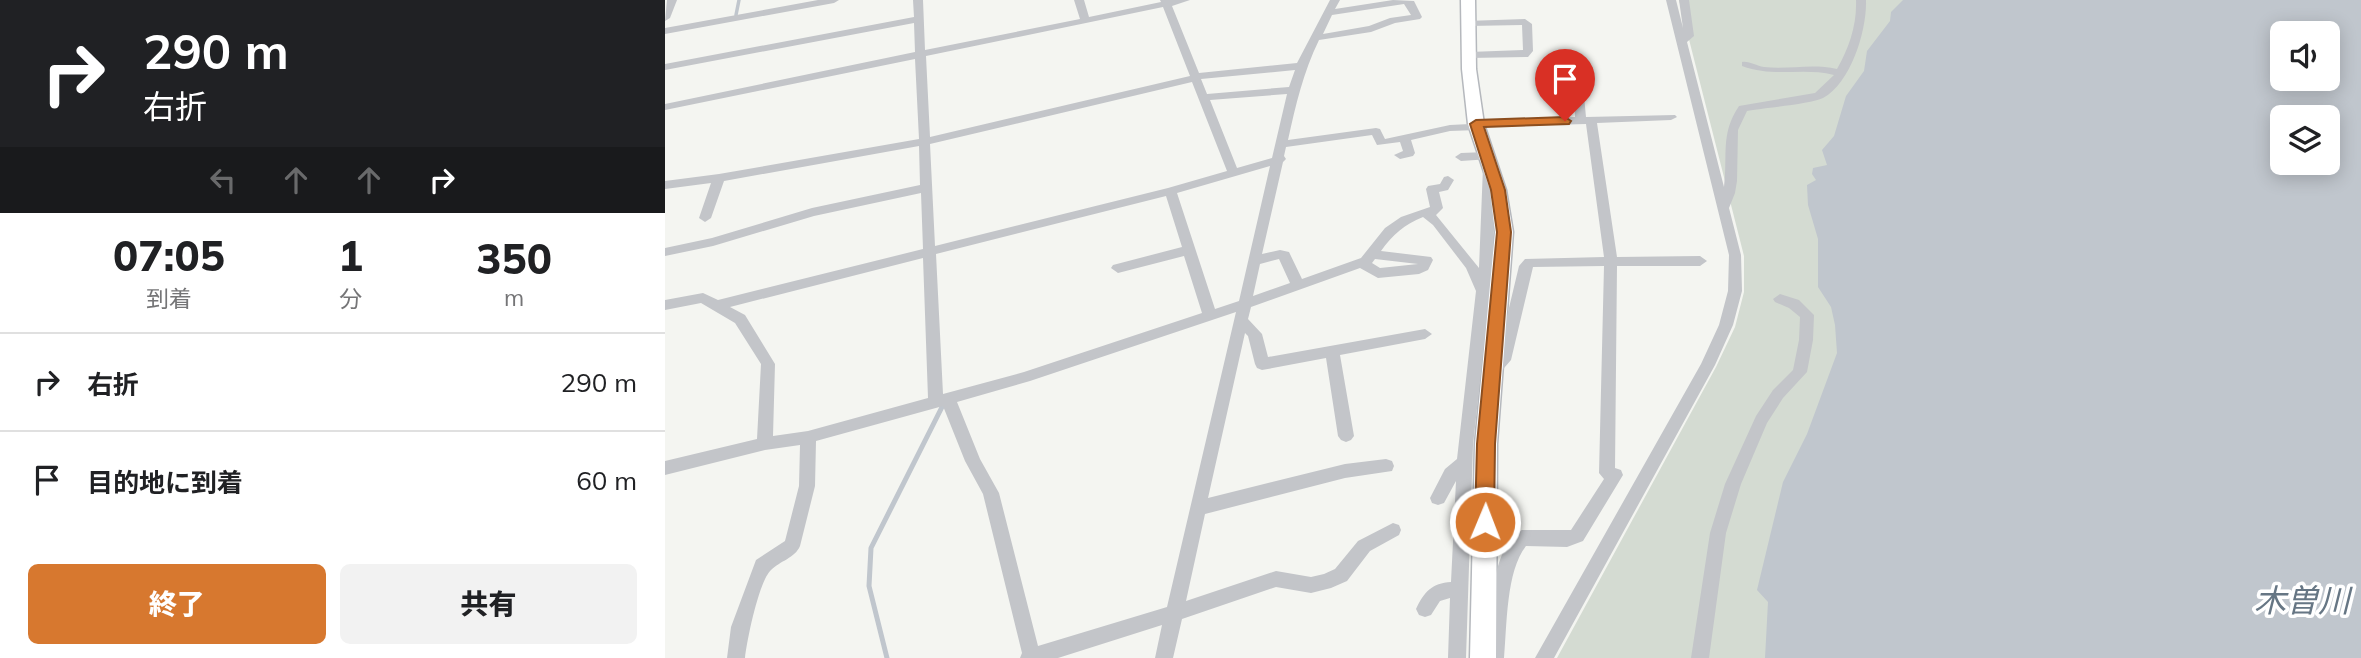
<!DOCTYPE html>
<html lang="ja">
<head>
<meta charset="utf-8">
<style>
  body { margin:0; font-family:Mulish,"Noto Sans JP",sans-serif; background:#f2f2f2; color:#202124; height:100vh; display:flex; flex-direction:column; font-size:26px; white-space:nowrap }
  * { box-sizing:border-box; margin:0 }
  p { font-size:23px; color:#757577 }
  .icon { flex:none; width:38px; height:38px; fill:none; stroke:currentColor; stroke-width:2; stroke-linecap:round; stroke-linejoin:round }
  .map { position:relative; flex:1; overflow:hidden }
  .details { display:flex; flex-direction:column; background:#fff; width:665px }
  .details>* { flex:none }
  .hud { background:#202124; color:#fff; overflow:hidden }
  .fabs { position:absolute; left:1605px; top:21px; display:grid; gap:14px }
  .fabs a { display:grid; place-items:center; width:70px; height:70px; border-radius:10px; background:#fff; box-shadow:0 4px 18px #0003; font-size:35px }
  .pin { position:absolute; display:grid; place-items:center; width:60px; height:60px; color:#fff; margin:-72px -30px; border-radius:50% 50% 50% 0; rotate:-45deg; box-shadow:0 0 7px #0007 }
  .pin .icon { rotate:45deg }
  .me { position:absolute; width:77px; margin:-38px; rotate:1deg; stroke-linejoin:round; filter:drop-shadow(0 0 5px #0008) }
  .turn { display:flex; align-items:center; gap:24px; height:147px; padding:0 28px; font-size:32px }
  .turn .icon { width:91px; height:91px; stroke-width:2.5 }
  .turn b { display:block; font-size:49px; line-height:60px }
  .lanes { display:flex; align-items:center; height:66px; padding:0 28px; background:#0003; justify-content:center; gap:35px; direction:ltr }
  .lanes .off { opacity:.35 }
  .eta { display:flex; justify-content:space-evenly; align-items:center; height:119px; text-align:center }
  .eta b { font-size:42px; font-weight:800; line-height:49px }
  .button { display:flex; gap:14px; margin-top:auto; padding:14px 28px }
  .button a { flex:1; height:80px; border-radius:10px; background:#d7782f; color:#fff; font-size:28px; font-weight:800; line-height:80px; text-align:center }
  .button a+a { background:#f2f2f2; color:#202124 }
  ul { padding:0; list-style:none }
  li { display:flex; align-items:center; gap:21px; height:98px; padding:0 28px; border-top:2px solid #e0e0e0 }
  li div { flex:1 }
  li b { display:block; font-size:26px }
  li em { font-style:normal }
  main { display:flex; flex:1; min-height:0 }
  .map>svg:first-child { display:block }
</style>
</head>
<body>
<main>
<section class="details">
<div class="hud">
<div class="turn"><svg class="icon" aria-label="right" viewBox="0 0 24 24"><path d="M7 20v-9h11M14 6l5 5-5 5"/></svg><div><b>290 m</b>右折</div></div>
<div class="lanes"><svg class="icon off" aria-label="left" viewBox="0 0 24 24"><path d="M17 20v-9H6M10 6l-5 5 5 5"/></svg><svg class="icon off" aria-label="ahead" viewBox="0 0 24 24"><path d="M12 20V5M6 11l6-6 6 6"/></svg><svg class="icon off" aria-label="ahead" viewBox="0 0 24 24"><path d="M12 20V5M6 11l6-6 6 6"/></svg><svg class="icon" aria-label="right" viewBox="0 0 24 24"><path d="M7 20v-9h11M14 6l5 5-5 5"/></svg></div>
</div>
<div class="eta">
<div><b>07:05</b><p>到着</p></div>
<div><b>1</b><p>分</p></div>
<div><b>350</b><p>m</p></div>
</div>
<ul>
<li><svg class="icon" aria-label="right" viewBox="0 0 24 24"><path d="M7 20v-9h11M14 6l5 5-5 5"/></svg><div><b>右折</b></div><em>290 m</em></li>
<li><svg class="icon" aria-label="arrive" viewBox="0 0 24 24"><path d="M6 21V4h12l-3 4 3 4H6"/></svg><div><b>目的地に到着</b></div><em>60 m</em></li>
</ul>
<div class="button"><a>終了</a><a>共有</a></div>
</section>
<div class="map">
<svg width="1696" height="658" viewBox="0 0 1696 658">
  <rect width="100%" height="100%" fill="#f4f5f1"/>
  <!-- green -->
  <path fill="#d4dbd2" d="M 1014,0 L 1246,0 L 1173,130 L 1163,160 L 1168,298 L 1175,360 L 1122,658 L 892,658 L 1051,367 L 1070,327 L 1079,292 L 1079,256 Z"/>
  <!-- water -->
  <path fill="#c0c6cd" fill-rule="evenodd" d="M 1238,0 L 1696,0 L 1696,658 L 1100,658 L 1103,602 L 1092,590 L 1118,482 L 1142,434 L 1172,353 L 1170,325 L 1166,307 L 1153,287 L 1153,239 L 1143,205 L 1142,185 L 1151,180 L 1147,174 L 1148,168 L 1162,165 L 1157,150 L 1169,136 L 1181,96 L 1199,71 L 1202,51 L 1225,21 L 1226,12 ZM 1617,33 L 1662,33 L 1662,79 L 1617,79 ZM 1617,117 L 1662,117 L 1662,163 L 1617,163 Z"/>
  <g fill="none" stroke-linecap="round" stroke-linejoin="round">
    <!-- stream-far1 -->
    <path stroke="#c0c6cd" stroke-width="3.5" d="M 71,15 L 74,0"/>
    <!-- stream -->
    <path stroke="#c0c6cd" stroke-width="5" d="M 222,658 L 204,586 L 206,548 L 277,407"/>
    <defs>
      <path id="secondary" d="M 796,0 L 810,0 L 811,69 L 819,124 L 841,190 L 848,232 L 832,444 L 831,658 L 805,658 L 810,444 L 830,232 L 825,190 L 803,124 L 797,69 Z"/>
    </defs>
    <!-- secondary casing -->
    <use href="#secondary" stroke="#b5b8bd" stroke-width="3"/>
    <!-- street -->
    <g fill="#c3c5c9" fill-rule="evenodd">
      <path d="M 2,0 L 12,0 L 5,18 L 0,21 Z"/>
      <path d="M 153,0 L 174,0 L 169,3 L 0,34 L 0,28 Z"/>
      <path d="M 248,0 L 258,0 L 260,50 L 415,19 L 409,0 L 419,0 L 424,17 L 496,2 L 495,0 L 525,0 L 507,6 L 534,73 L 632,63 L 665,0 L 675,0 L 670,9 L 728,0 L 749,1 L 757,17 L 755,19 L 730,23 L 706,32 L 654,40 C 638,73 631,104 623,140 L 711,128 L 715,129 L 720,139 L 785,125 L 805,124 L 811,121 L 910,117 L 909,96 L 914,93 L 919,96 L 921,117 L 1010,115 L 1012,117 L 1006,120 L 932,123 L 952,257 L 1035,256 L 1042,261 L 1035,266 L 952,266 L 950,468 L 956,470 L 958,475 L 918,541 L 902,547 L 861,546 C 841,571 842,626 839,658 L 821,658 C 823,629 826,542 857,530 L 906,530 L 939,479 L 934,473 L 939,266 L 868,267 L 846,360 L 833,375 L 823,375 L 821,371 L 832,358 L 854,266 L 860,259 L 939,257 L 921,124 L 819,127 L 813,130 L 785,131 L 746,140 L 750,153 L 748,156 L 735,159 L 729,155 L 738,151 L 735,142 L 712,145 L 707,135 L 621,147 L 619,156 L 621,159 L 618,162 L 597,254 L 615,250 L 624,252 L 637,279 L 696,258 L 720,228 L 736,217 L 765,207 L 761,189 L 763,186 L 775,184 L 779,177 L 783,176 L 789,180 L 783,190 L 774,192 L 778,208 L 771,215 L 814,268 L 818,167 L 824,163 L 830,167 L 828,262 L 808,445 L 801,658 L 783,658 L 785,598 L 775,601 L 766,615 L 760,617 L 754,615 L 751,609 C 759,592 767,583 786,582 L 791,481 L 779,503 L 773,505 L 767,503 L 765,498 L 780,469 L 792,459 L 811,291 L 801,268 L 768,225 L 758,217 C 739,225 728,234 716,251 L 766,257 L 768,260 L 763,270 L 754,274 L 713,278 L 695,268 L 586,307 L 583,319 L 597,334 L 603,357 L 760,329 L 767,334 L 760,339 L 675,355 L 689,436 L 686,440 L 681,442 L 676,440 L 673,436 L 661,358 L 597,370 L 592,368 L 590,364 L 583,336 L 580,333 L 543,498 L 680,464 L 721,459 L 727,461 L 729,466 L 727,471 L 680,478 L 540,514 L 521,601 L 611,571 L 646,577 L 659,574 L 670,569 L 693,541 L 728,523 L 734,525 L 736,530 L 734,535 L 705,551 L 682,581 L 666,588 L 646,593 L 611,587 L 517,619 L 508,658 L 490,658 L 497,625 L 393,658 L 355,658 L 357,653 L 318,494 L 300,461 L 278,406 L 151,441 L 150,486 L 135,546 C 130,558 115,561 106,570 C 94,581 82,640 80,658 L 62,658 L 66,627 L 91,560 L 120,541 L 134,486 L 135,445 L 100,450 L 0,475 L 0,461 L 92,439 L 96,364 L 70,323 L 36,303 L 0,310 L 0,300 L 38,293 L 53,300 L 258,249 L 256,193 L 149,216 L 48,246 L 0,256 L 0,248 L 47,238 L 147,208 L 255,185 L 254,146 L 59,181 L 46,218 L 40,222 L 34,218 L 46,183 L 0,189 L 0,181 L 54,174 L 254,139 L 250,59 L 0,110 L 0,104 L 250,52 L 249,23 L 0,70 L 0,64 L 249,17 ZM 739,4 L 746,15 L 725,18 L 704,26 L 658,34 L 667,15 ZM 498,7 L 525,76 L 265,137 L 261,56 ZM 630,70 L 624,87 L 542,94 L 536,79 ZM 527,82 L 562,171 L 503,188 L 270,246 L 265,144 ZM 622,94 L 607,158 L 572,168 L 545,100 ZM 605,166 L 574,301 L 550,309 L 512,193 ZM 501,196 L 517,247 L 448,265 L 446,268 L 453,273 L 519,256 L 537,313 L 359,372 L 278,394 L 271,254 ZM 258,258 L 263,398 L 143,431 L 108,436 L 110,364 L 80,315 L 65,307 ZM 614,259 L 625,283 L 588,296 L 595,264 ZM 710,259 L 753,264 L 715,268 L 707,263 ZM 571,312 L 502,607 L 373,646 L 334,493 L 315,459 L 292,402 L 365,381 Z"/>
      <path d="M 1001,0 L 1011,0 L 1018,28 L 1014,0 L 1024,0 L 1029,36 L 1022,42 L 1059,187 C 1063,155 1055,134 1074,106 L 1150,93 L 1169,75 C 1137,67 1110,78 1077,66 L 1077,62 C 1085,61 1091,66 1099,67 C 1124,70 1146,63 1172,69 C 1184,48 1192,25 1191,0 L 1201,0 C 1202,30 1186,83 1158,98 C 1146,104 1098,108 1082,111 L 1073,130 L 1072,181 L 1070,193 L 1064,208 L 1076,255 L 1077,291 L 1068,325 L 1050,365 L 889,658 L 870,658 L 1036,364 L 1054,325 L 1063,291 L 1064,255 Z"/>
      <path d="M 860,19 L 867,24 L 868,51 L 863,57 L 804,58 L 799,55 L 804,52 L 858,50 L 857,25 L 804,26 L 799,23 L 801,21 Z"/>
      <path d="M 821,152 L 825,153 L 825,159 L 796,161 L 790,157 L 796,153 Z"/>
      <path d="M 1115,294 L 1134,300 L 1149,315 L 1148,340 L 1142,372 L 1118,398 L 1102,423 L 1076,484 L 1061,533 L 1044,658 L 1026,658 L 1045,533 L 1060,484 L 1091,416 L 1108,390 L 1128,370 L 1134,340 L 1135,317 L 1124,308 L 1110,302 L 1108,299 Z"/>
    </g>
    <!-- secondary -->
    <use href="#secondary" fill="#fff" fill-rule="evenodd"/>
  </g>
  <!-- route -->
  <path fill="#d7782f" stroke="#8c4e1f" stroke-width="2" d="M 900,117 L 906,121 L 904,124 L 819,127 L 840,190 L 846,232 L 830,444 L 829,522 L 827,528 L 820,530 L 813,528 L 810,522 L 812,444 L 832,232 L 826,190 L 805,124 L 811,120 Z"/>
  <g text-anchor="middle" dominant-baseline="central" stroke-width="7" stroke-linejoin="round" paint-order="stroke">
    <!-- near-water labels -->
    <g font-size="32" font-style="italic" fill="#667684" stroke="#fff">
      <text x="1637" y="600">木曽川</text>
    </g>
  </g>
</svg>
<div class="fabs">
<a><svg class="icon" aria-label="sound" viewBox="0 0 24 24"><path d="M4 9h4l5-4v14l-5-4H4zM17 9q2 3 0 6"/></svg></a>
<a><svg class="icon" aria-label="layers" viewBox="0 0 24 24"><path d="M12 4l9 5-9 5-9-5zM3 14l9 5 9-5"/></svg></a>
</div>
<div class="pin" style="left:900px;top:121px;background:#d93025"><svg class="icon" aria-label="arrive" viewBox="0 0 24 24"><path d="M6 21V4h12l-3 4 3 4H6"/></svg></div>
<svg class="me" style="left:820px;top:522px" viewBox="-20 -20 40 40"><circle r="17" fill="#d7782f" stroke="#fff" stroke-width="3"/><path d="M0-11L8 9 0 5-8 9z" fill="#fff"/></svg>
</div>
</main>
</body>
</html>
